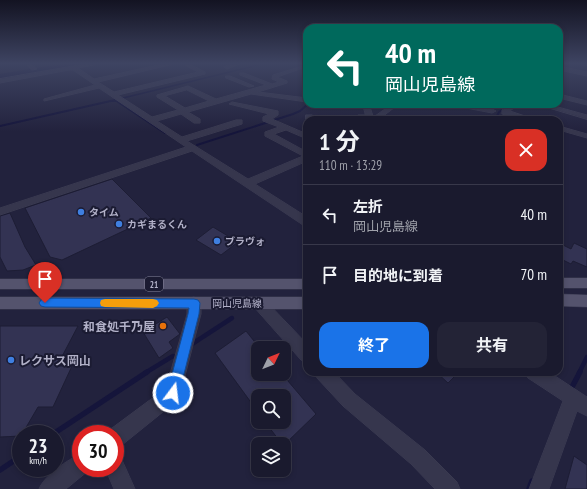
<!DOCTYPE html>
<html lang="ja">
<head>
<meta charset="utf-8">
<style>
  body { margin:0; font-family:"PT Sans Narrow","Noto Sans JP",sans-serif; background:#232336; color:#f1f3f6; height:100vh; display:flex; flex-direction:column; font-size:15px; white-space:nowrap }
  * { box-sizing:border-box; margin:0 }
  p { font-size:13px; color:#9fa1aa }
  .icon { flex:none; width:22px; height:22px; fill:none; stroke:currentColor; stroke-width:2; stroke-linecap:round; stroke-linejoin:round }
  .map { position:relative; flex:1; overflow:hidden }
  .side { position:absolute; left:303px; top:116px; width:260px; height:260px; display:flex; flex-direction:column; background:#1a1a2e; border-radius:12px; box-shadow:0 2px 6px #0003,0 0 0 1px #38384a }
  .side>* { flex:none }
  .guide { position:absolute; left:303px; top:24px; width:260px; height:84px; border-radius:12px; box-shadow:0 2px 6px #0003,0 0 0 1px #38384a; background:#00695c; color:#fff; overflow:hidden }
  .needle { width:26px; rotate:47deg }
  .tools { position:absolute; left:251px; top:341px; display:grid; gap:8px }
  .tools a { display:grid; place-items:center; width:40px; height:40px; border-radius:8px; background:#1a1a2e; box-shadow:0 2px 6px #0003,0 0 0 1px #38384a; font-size:20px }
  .speed { position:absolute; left:12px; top:425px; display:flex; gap:8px; font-size:20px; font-weight:700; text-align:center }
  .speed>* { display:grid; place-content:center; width:52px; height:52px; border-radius:50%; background:#1a1a2e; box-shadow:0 2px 6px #0003,0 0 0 1px #38384a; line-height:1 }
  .speed small { font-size:10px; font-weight:400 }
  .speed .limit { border:6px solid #d22; background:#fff; color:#111 }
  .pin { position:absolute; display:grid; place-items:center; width:34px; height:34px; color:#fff; margin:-41px -17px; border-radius:50% 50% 50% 0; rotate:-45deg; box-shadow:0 0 4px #0007 }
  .pin .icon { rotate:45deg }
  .me { position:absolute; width:44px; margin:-22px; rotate:15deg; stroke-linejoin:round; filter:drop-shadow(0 0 3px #0008) }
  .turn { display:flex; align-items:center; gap:14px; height:84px; padding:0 16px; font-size:18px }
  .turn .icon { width:52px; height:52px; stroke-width:2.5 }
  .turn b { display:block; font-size:28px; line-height:34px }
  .round { display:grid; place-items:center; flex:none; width:42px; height:42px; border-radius:12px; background:#232336 }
  .overview { display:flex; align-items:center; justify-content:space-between; height:68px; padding:0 16px }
  h1 { font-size:24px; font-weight:700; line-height:30px }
  .button { display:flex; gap:8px; margin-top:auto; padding:8px 16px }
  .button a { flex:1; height:46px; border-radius:12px; background:#1a73e8; color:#fff; font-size:16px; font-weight:700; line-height:46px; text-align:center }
  .button a+a { background:#232336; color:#f1f3f6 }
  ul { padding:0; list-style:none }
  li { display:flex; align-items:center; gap:12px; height:60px; padding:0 16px; border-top:1px solid #38384a }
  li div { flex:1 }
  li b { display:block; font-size:15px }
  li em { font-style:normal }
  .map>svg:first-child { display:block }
</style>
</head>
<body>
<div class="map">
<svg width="587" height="489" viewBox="0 0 587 489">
  <rect width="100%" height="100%" fill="#22223d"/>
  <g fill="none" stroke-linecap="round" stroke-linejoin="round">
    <!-- stream-far3 -->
    <g stroke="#15153b" stroke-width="1.5">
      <path d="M 123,98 L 266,63"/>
      <path d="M 112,101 L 116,101"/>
    </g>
    <!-- stream-far2 -->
    <g stroke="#15153b" stroke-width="2">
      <path d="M 495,120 L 499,112 L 510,104"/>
      <path d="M 0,126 L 115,100 L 165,133"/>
      <path d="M 197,145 L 293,114 L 300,111 L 308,104"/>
    </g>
    <!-- stream-far1 -->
    <g stroke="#15153b" stroke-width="4.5">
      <path d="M 192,344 L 232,318"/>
      <path d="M 145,373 L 173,356"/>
      <path d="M 579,373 L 587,357"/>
    </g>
    <!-- stream -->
    <g stroke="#15153b" stroke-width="5.5">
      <path d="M 572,387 L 580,372"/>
      <path d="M 53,434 L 147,372"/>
      <path d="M 0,470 L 21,456"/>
      <path d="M 529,489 L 532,481"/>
    </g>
    <!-- river -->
    <g fill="#15153b" fill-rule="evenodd">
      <path d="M 65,63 L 87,63 L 82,66 L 0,80 L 0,74 Z"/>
      <path d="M 296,63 L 307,63 L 307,68 Z"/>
    </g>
  </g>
  <!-- building -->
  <g fill="#333353" stroke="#1d1d34">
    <path d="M 112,179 L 151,218 L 62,260 L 50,257 L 25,208 Z"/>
    <path d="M 10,213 L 25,247 L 36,265 L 23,270 L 7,271 L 0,257 L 0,216 Z"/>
    <path d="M 213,227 L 238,242 L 221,255 L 196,240 Z"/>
    <path d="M 559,243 L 571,249 L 574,243 L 587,249 L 587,267 L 573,261 L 571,264 L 559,258 Z"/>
    <path d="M 167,317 L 180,334 L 169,342 L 173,348 L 159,358 L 143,332 Z"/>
    <path d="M 0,326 L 78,326 L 57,366 L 72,366 L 53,407 L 38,407 L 21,436 L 0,437 Z"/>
    <path d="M 246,331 L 258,346 L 258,374 L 282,374 L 316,414 L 284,445 L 282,444 L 265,422 L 284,422 L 284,396 L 258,396 L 258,412 L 215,353 Z"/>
    <path d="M 436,372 L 459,372 L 448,383 Z"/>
    <path d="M 574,456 L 587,465 L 587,489 L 565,489 Z"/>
  </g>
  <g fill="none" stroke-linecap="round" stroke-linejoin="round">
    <defs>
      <g id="minor">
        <path d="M 26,63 L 32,63 L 37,69 L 32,70 Z"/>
        <path d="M 91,63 L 104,63 L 78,68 L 94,79 L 167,63 L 178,63 L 98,82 L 114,92 L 198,72 L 181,63 L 188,63 L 205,72 L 205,74 L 118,95 L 152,117 L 178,110 L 157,97 L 157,95 L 188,86 L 216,99 L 266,85 L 240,75 L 240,73 L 244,73 L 272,84 L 279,82 L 272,79 L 273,75 L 306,65 L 306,67 L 277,77 L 287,81 L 287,83 L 258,92 L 307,98 L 307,102 L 251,94 L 188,112 L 200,119 L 200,123 L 194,123 L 181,114 L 157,121 L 182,137 L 236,120 L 242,120 L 242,124 L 187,141 L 248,179 L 303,156 L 265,136 L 265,132 L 279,127 L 263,121 L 263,117 L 269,114 L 229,104 L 232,102 L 278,111 L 278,115 L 272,119 L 307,134 L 307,139 L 286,130 L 274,134 L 307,152 L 307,161 L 255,184 L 307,217 L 307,226 L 303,225 L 192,151 L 0,215 L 0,208 L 186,147 L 99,88 L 44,101 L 44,99 L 95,85 L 73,70 L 69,70 L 0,83 L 0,79 ZM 187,90 L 209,101 L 185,108 L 165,96 Z"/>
        <path d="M 233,63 L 242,63 L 227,69 L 224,67 Z"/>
        <path d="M 577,63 L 587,63 L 587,66 L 578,64 Z"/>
        <path d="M 559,66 L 587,72 L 587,76 L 559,70 Z"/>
        <path d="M 226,76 L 230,76 L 254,86 L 249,87 L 226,78 Z"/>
        <path d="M 559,94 L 587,101 L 587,105 L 559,98 Z"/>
        <path d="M 363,104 L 369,104 L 373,116 L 375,116 L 392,104 L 399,104 L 378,120 L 358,119 L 358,115 L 365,115 Z"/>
        <path d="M 453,104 L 467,104 L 492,109 L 496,111 L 492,113 L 456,106 Z"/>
        <path d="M 512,104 L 519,104 L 510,111 L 537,120 L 525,120 L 502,114 L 502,110 Z"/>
        <path d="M 536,104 L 547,104 L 587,115 L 587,119 Z"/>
        <path d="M 306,115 L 312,115 L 320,120 L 306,119 Z"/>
        <path d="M 559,126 L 587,134 L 587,138 L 559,130 Z"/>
        <path d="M 194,297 L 199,299 L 201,303 L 201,314 L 179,399 L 122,445 L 115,448 L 115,434 L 107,434 L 108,431 L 166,388 L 187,314 L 187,303 L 189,299 Z"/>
        <path d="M 259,297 L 264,299 L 307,344 L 307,363 L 301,360 L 254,307 L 252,303 L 254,299 Z"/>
        <path d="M 315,372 L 334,372 L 355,394 L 425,450 L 457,482 L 460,489 L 435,489 L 411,464 L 343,406 L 317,378 Z"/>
        <path d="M 526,372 L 549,372 L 587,397 L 587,416 L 577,411 L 549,489 L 529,489 L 563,401 L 528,378 Z"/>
        <path d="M 81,454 L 81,468 L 89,468 L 88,471 L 66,489 L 39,489 C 44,476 68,459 81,454 Z"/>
        <path d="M 115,457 L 122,460 L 135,489 L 114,489 L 105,468 L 115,468 Z"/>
      </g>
      <g id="major">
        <rect x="559" y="278" width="28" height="10"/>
        <rect x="0" y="279" width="307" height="10"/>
        <path d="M 559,294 L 587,295 L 587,307 L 559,306 Z"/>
        <rect x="0" y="297" width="307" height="12"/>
      </g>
    </defs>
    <!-- minor casing -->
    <use href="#minor" stroke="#3c3c53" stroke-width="1"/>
    <!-- major casing -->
    <use href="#major" stroke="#3c3c53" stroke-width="1"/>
    <!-- minor -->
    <use href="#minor" fill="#36364d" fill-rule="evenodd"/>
    <!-- major -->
    <use href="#major" fill="#54536d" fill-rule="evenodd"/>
  </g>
  <!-- sky -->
  <linearGradient id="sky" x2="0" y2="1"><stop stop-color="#131322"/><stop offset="0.48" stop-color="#3e4462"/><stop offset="1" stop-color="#3e4462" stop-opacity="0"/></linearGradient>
  <rect width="587" height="132" fill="url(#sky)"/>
  <!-- route -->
  <path fill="#1a73e8" stroke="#114b97" d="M 45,298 L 194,299 L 198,300 L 200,303 L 199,314 L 178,398 L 173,400 L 169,398 L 167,393 L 188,314 L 189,308 L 45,307 L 41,306 L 39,303 L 41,300 Z"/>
  <!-- slow -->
  <path fill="#f59e0b" d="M 105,299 L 153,299 L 157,300 L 159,303 L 157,306 L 153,308 L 105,307 L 101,306 L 100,303 L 101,300 Z"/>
  <!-- markers -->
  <g fill="#3f7fe0" stroke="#1b1b32" stroke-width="1.5">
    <circle cx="81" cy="212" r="4"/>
    <circle cx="119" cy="224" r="4"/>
    <circle cx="217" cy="241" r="4"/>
    <circle cx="11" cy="360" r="4"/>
  </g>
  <circle fill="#e8710a" stroke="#1b1b32" stroke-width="1.5" cx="163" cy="326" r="4"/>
  <g text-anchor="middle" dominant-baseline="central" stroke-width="4" stroke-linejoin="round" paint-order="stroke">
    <!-- shield labels -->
    <rect fill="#1b1b32" stroke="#85849b" stroke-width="1" x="145" y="277" width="18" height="14" rx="3"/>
    <g font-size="9" font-weight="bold" fill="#b2b1c8">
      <text x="154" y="284">21</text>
    </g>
    <!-- poi labels -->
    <g font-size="10" font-weight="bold" fill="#b2b1c8" stroke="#1b1b32" text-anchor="start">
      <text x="89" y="212">タイム</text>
      <text x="127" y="224">カギまるくん</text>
      <text x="225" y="241">ブラヴォ</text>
    </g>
    <!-- street labels -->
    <g font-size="10" fill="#b2b1c8" stroke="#1b1b32">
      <text x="237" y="303">岡山児島線</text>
    </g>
    <!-- near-poi labels -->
    <g font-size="12" font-weight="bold" fill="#b2b1c8" stroke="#1b1b32" text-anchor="end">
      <text x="155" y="326">和食処千乃屋</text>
      <text x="19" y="360" text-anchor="start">レクサス岡山</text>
    </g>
  </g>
</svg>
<div class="tools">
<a><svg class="needle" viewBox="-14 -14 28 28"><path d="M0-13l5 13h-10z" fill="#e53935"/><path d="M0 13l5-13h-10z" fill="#9fa1aa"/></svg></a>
<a><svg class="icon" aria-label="search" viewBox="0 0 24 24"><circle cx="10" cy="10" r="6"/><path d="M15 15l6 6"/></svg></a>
<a><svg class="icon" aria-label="layers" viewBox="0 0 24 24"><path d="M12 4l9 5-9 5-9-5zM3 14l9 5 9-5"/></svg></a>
</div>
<div class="speed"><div>23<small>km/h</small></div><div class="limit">30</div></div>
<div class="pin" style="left:45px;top:303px;background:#d93025"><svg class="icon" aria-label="arrive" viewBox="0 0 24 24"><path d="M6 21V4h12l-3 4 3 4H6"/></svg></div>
<svg class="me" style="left:173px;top:393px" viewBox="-20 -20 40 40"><circle r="17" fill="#1a73e8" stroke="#fff" stroke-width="3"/><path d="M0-11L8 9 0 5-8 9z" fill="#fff"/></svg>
<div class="guide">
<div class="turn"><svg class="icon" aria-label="left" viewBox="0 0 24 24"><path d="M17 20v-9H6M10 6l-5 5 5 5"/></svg><div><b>40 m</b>岡山児島線</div></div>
</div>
<section class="side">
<div class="overview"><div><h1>1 分</h1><p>110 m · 13:29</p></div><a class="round" style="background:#d93025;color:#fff"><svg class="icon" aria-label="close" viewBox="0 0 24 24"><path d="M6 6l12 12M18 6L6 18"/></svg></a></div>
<ul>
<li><svg class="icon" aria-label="left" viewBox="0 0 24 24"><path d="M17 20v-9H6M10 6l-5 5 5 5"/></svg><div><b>左折</b><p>岡山児島線</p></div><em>40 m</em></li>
<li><svg class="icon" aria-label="arrive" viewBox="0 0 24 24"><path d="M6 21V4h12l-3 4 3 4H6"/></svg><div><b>目的地に到着</b></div><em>70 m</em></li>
</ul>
<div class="button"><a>終了</a><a>共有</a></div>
</section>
</div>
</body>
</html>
